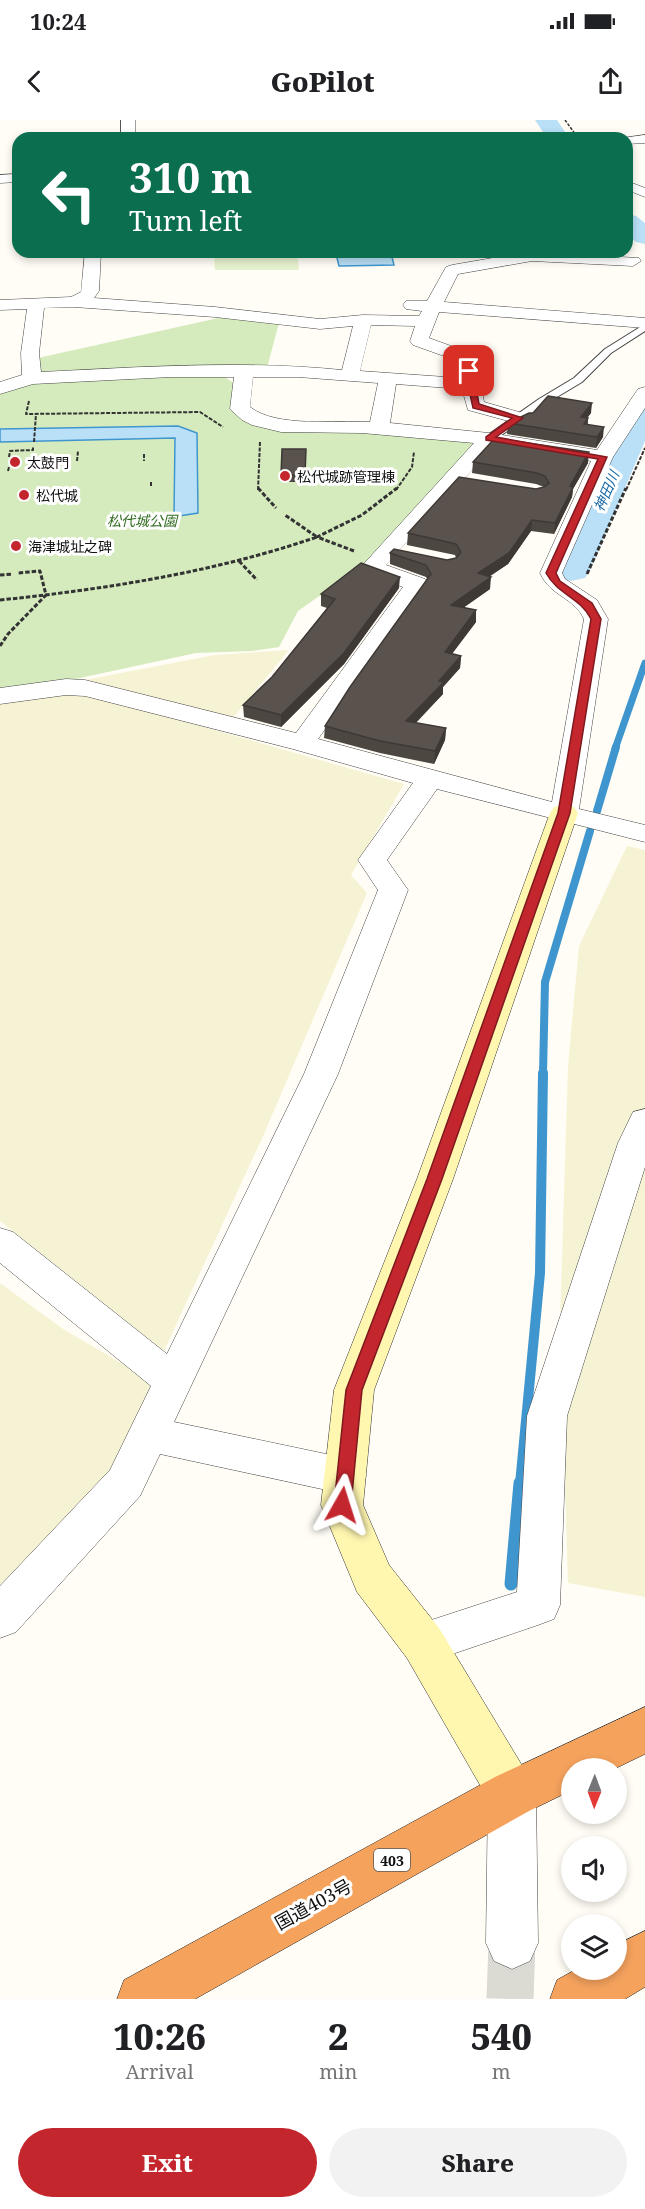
<!DOCTYPE html>
<html lang="en">
<head>
<meta charset="utf-8">
<style>
  body { margin:0; font-family:"Noto Serif","Noto Sans JP",serif; background:#f2f2f2; color:#202124; height:100vh; display:flex; flex-direction:column; font-size:22px; white-space:nowrap }
  * { box-sizing:border-box; margin:0 }
  p { font-size:20px; color:#757577 }
  .icon { flex:none; width:33px; height:33px; fill:none; stroke:currentColor; stroke-width:2; stroke-linecap:round; stroke-linejoin:round }
  .map { position:relative; height:1879px; overflow:hidden }
  .drawer { display:flex; flex-direction:column; background:#fff; flex:1 }
  .drawer>* { flex:none }
  .hud { position:absolute; left:12px; top:12px; width:621px; height:126px; border-radius:18px; box-shadow:0 3px 9px #0003; background:#0b6e4f; color:#fff; overflow:hidden }
  .needle { width:39px; rotate:181deg }
  .controls { position:absolute; left:561px; top:1638px; display:grid; gap:12px }
  .controls a { display:grid; place-items:center; width:66px; height:66px; border-radius:50%; background:#fff; box-shadow:0 3px 9px #0003; font-size:30px }
  .pin { position:absolute; display:grid; place-items:center; width:51px; height:51px; color:#fff; margin:-26px; border-radius:12px; box-shadow:0 3px 9px #0006 }
  .me { position:absolute; width:66px; margin:-33px; rotate:6deg; stroke-linejoin:round; filter:drop-shadow(0 0 4px #0008) }
  .turn { display:flex; align-items:center; gap:21px; height:126px; padding:0 18px; font-size:27px }
  .turn .icon { width:78px; height:78px; stroke-width:2.5 }
  .turn b { display:block; font-size:42px; line-height:51px }
  .eta { display:flex; justify-content:space-evenly; align-items:center; height:102px; text-align:center }
  .eta b { font-size:36px; font-weight:800; line-height:42px }
  .action { display:flex; gap:12px; margin-top:auto; padding:12px 18px }
  .action a { flex:1; height:69px; border-radius:36px; background:#c4262e; color:#fff; font-size:24px; font-weight:800; line-height:69px; text-align:center }
  .action a+a { background:#f2f2f2; color:#202124 }
  .status { display:flex; justify-content:space-between; align-items:center; height:42px; padding:0 30px; background:#fff; direction:ltr }
  .status svg { height:16px; fill:currentColor }
  header { display:flex; justify-content:space-between; align-items:center; height:78px; padding:0 18px; background:#fff; font-size:27px; font-weight:800 }
  .map>svg:first-child { display:block }
</style>
</head>
<body>
<div class="status"><b>10:24</b><svg viewBox="0 0 49 12"><path d="M0 12V9h3v3zM5 12V6h3v6zM10 12V3h3v9zM15 12V0h3v12zM26 1h20v11H26zM47 4h2v5h-2z"/></svg></div>
<header><svg class="icon" aria-label="back" viewBox="0 0 24 24"><path d="M15 5l-7 7 7 7"/></svg>GoPilot<svg class="icon" aria-label="share" viewBox="0 0 24 24"><path d="M12 15V3M7 8l5-5 5 5M5 13v7h14v-7"/></svg></header>
<div class="map">
<svg width="645" height="1879" viewBox="0 0 645 1879">
  <rect width="100%" height="100%" fill="#fffdf5"/>
  <!-- farmland -->
  <g fill="#f6f3d4">
    <path d="M 289,530 L 232,599 L 79,561 L 215,535 Z"/>
    <path d="M 61,572 L 92,575 L 404,664 L 351,755 L 367,773 L 264,1014 L 164,1231 L 0,1101 L 0,578 Z"/>
    <path d="M 627,726 L 645,730 L 645,1477 L 568,1463 L 560,1204 L 568,946 L 579,826 Z"/>
    <path d="M 0,1163 L 63,1209 L 155,1263 L 108,1355 L 0,1467 Z"/>
  </g>
  <!-- green -->
  <g fill="#d5ebbd">
    <path d="M 223,197 L 279,203 L 267,248 L 37,255 L 38,238 Z"/>
    <path d="M 218,253 L 234,263 L 233,290 L 244,300 L 480,319 L 376,436 L 298,491 L 279,527 L 252,531 L 196,533 L 66,561 L 0,571 L 0,271 L 33,260 Z"/>
  </g>
  <!-- pitch -->
  <path fill="#e6f2cf" d="M 214,132 L 313,132 L 313,135 L 297,135 L 299,150 L 215,150 Z"/>
  <!-- water -->
  <g fill="#b9e0f7" stroke="#3f96cf" stroke-width="1.5">
    <path d="M 391,133 L 394,145 L 339,146 L 336,134 Z"/>
    <path d="M 178,306 L 197,313 L 198,393 L 179,396 L 174,395 L 175,318 L 0,322 L 0,309 Z"/>
  </g>
  <g fill="none" stroke-linecap="round" stroke-linejoin="round">
    <!-- stream-far3 -->
    <path stroke="#3f96cf" stroke-width="7" d="M 615,629 L 645,543"/>
    <!-- stream-far2 -->
    <g stroke="#3f96cf" stroke-width="8">
      <path d="M 597,691 L 616,627"/>
      <path d="M 543,954 L 545,862 L 590,711"/>
    </g>
    <!-- stream-far1 -->
    <path stroke="#3f96cf" stroke-width="10" d="M 520,1364 L 540,1153 L 543,953"/>
    <!-- stream -->
    <path stroke="#3f96cf" stroke-width="13" d="M 511,1464 L 520,1363"/>
    <!-- river -->
    <g fill="#b9e0f7" fill-rule="evenodd">
      <path d="M 535,0 L 557,0 L 569,18 L 547,18 Z"/>
      <path d="M 627,94 L 636,96 L 645,103 L 645,124 L 636,122 L 627,115 Z"/>
      <path d="M 645,285 L 645,321 L 590,450 L 585,458 L 571,461 L 557,458 L 552,450 L 613,317 L 633,288 Z"/>
    </g>
    <!-- street-tunnel -->
    <path stroke="#dbdad3" stroke-width="47" stroke-dasharray="47 23" stroke-linecap="butt" d="M 510,1879 L 512,1823"/>
    <defs>
      <path id="lane" d="M 645,204 L 645,211 L 611,233 L 582,262 L 547,283 L 493,321 L 485,321 L 485,317 L 539,279 L 574,258 L 605,229 Z"/>
      <g id="street">
        <rect x="121" y="0" width="14" height="18"/>
        <path d="M 645,15 L 645,23 L 627,24 L 627,18 L 622,18 Z"/>
        <path d="M 18,54 L 18,62 L 0,63 L 0,55 Z"/>
        <path d="M 627,61 L 645,68 L 645,77 L 627,70 Z"/>
        <path d="M 85,132 L 101,132 L 99,171 L 94,178 L 215,187 L 320,199 L 363,195 L 419,196 L 422,191 L 406,189 L 403,185 L 406,181 L 427,181 L 446,147 L 452,145 L 527,132 L 639,138 L 641,141 L 633,146 L 532,141 L 458,154 L 444,182 L 645,198 L 645,208 L 439,192 L 429,218 L 473,234 L 476,238 L 484,282 L 526,294 L 529,298 L 526,302 L 519,304 L 468,290 L 462,269 L 396,264 L 390,303 L 489,313 L 597,330 L 638,269 L 645,267 L 645,288 L 613,337 L 562,453 L 565,459 L 597,480 L 608,499 L 579,689 L 645,705 L 645,722 L 437,669 L 387,740 L 408,770 L 338,954 L 174,1302 L 345,1338 L 360,1343 L 366,1356 L 360,1369 L 345,1374 L 160,1334 L 140,1376 L 16,1512 L 0,1518 L 0,1466 L 110,1350 L 151,1266 L 0,1143 L 0,1108 L 13,1112 L 167,1234 L 304,954 L 378,770 L 358,740 L 413,663 L 293,629 L 85,576 L 66,575 L 0,584 L 0,568 L 66,559 L 85,560 L 296,613 L 403,467 L 363,453 L 360,448 L 474,323 L 362,313 L 281,312 L 252,305 L 242,300 L 230,289 L 234,257 L 171,257 L 33,264 L 0,274 L 0,262 L 22,255 L 21,233 L 27,189 L 0,190 L 0,180 L 71,177 L 81,172 ZM 74,187 L 215,197 L 320,209 L 353,206 L 342,250 C 242,240 141,247 41,252 L 39,233 L 44,188 ZM 371,205 L 415,206 L 410,221 L 413,225 L 458,241 L 460,258 L 360,251 ZM 253,257 L 298,257 L 378,263 L 370,302 C 336,300 276,308 250,287 ZM 494,326 L 591,341 L 540,453 C 551,477 574,477 584,499 L 552,682 L 318,619 L 429,464 L 425,459 L 386,445 Z"/>
        <path d="M 645,989 L 645,1047 L 567,1296 L 560,1485 L 554,1499 L 538,1505 L 423,1544 L 407,1538 L 400,1523 L 407,1508 L 517,1472 L 527,1296 L 618,1023 L 633,992 Z"/>
        <path d="M 512,1650 L 529,1657 L 536,1674 L 538,1823 L 530,1841 L 512,1849 L 494,1841 L 486,1823 L 488,1674 L 495,1657 Z"/>
      </g>
      <path id="secondary" d="M 564,685 L 574,687 L 578,693 L 453,1059 L 374,1270 L 363,1385 L 389,1445 L 439,1508 L 529,1657 L 536,1674 L 529,1691 L 512,1698 L 495,1691 L 407,1538 L 357,1472 L 321,1385 L 334,1270 L 417,1059 L 550,693 L 554,687 Z"/>
      <g id="highway">
        <path d="M 645,1587 L 645,1634 L 616,1648 L 572,1648 L 572,1670 L 529,1691 L 195,1879 L 117,1879 L 124,1860 L 495,1657 Z"/>
        <path d="M 645,1811 L 645,1867 L 625,1879 L 550,1879 L 557,1860 L 575,1850 L 616,1850 L 616,1825 Z"/>
      </g>
    </defs>
    <!-- lane casing -->
    <use href="#lane" stroke="#444" stroke-width="2"/>
    <!-- street casing -->
    <use href="#street" stroke="#444" stroke-width="1"/>
    <!-- secondary casing -->
    <use href="#secondary" stroke="#333" stroke-width="1"/>
    <!-- highway casing -->
    <use href="#highway" stroke="#222" stroke-width="1"/>
    <!-- path-far2 -->
    <path stroke="#333" stroke-width="1.5" stroke-dasharray="3 1.5" stroke-linecap="butt" d="M 565,0 L 578,18"/>
    <!-- path-far1 -->
    <g stroke="#333" stroke-width="2" stroke-dasharray="4 1.5" stroke-linecap="butt">
      <path d="M 29,281 L 26,294 L 200,292 L 223,307"/>
      <path d="M 34,322 L 36,294"/>
      <path d="M 144,334 L 144,341"/>
      <path d="M 9,337 L 10,331 L 33,330 L 33,326"/>
      <path d="M 77,341 L 78,331"/>
      <path d="M 8,351 L 9,347"/>
      <path d="M 151,362 L 151,366"/>
      <path d="M 258,370 L 260,322"/>
      <path d="M 396,370 L 412,347 L 414,332"/>
      <path d="M 626,370 L 645,328"/>
    </g>
    <!-- path -->
    <g stroke="#333" stroke-width="3" stroke-dasharray="4.5 2" stroke-linecap="butt">
      <path d="M 258,368 L 276,388"/>
      <path d="M 58,421 L 81,419"/>
      <path d="M 354,431 L 317,417 L 362,395 L 397,368"/>
      <path d="M 239,441 L 257,460"/>
      <path d="M 587,454 L 626,368"/>
      <path d="M 0,455 L 13,454"/>
      <path d="M 0,480 C 107,469 215,452 317,417 L 285,395"/>
      <path d="M 0,526 L 8,514 L 46,475 L 40,451 L 18,453"/>
    </g>
    <!-- lane -->
    <use href="#lane" fill="#fff" fill-rule="evenodd"/>
    <!-- street -->
    <use href="#street" fill="#fff" fill-rule="evenodd"/>
    <!-- secondary -->
    <use href="#secondary" fill="#fff6b0" fill-rule="evenodd"/>
    <!-- highway -->
    <use href="#highway" fill="#f5a25d" fill-rule="evenodd"/>
  </g>
  <!-- wall -->
  <g fill="#4d4742">
    <path d="M 533,293 L 591,293 L 587,298 L 588,298 L 588,305 L 603,317 L 596,328 L 507,314 L 508,303 Z"/>
    <path d="M 306,329 L 305,362 L 281,362 L 281,355 Z"/>
    <path d="M 473,342 L 588,343 L 573,369 L 572,377 L 554,414 L 531,411 L 508,444 L 489,457 L 490,469 L 463,488 L 476,502 L 452,534 L 461,536 L 460,548 L 443,567 L 443,574 L 416,603 L 446,608 L 445,620 L 434,644 L 380,633 L 324,618 L 325,606 L 427,459 L 426,457 L 390,444 L 390,433 L 447,440 L 456,438 L 455,435 L 407,425 L 408,413 L 544,367 L 536,364 L 472,353 Z"/>
    <path d="M 399,468 L 344,544 L 281,607 L 244,597 L 243,585 L 272,557 L 327,488 L 321,486 L 321,474 Z"/>
  </g>
  <!-- shaded-wall -->
  <g fill="#3f3936">
    <path d="M 592,283 L 591,293 L 580,307 L 581,297 Z"/>
    <path d="M 604,307 L 603,317 L 596,328 L 597,317 Z"/>
    <path d="M 589,332 L 588,343 L 573,369 L 572,377 L 554,414 L 555,403 L 570,366 Z"/>
    <path d="M 532,400 L 531,411 L 508,444 L 477,464 L 478,453 Z"/>
    <path d="M 400,457 L 399,468 L 344,544 L 281,607 L 281,595 Z"/>
    <path d="M 491,457 L 490,469 L 450,497 L 451,485 Z"/>
    <path d="M 476,490 L 476,502 L 444,544 L 445,532 Z"/>
    <path d="M 461,536 L 460,548 L 443,567 L 443,574 L 405,613 L 406,601 L 439,561 Z"/>
    <path d="M 446,608 L 445,620 L 434,644 L 435,631 Z"/>
  </g>
  <!-- building -->
  <g fill="#5a524d" stroke="#3f3936" stroke-width="1.5">
    <path d="M 548,276 L 592,283 L 581,297 L 588,298 L 584,304 L 604,307 L 597,317 L 508,303 L 529,293 L 533,293 Z"/>
    <path d="M 495,318 L 589,332 L 570,366 L 573,367 L 555,403 L 532,400 L 509,433 L 478,453 L 491,457 L 451,485 L 476,490 L 445,532 L 461,536 L 439,561 L 444,562 L 406,601 L 446,608 L 435,631 L 380,621 L 325,606 L 350,567 L 431,454 L 426,445 L 390,433 L 394,429 L 447,440 L 456,438 L 461,432 L 456,424 L 408,413 L 459,357 L 536,369 L 544,367 L 549,363 L 545,356 L 537,353 L 473,342 Z"/>
    <path d="M 282,329 L 306,329 L 305,355 L 281,355 Z"/>
    <path d="M 361,443 L 400,457 L 344,533 L 281,595 L 243,585 L 272,557 L 335,479 L 321,474 Z"/>
  </g>
  <!-- route -->
  <path fill="#c4262e" stroke="#7f191e" stroke-width="1.5" d="M 469,249 L 473,251 L 479,284 L 523,298 L 496,317 L 607,337 L 556,453 L 560,461 L 592,483 L 601,499 L 570,693 L 442,1059 L 362,1270 L 351,1385 L 348,1390 L 342,1393 L 336,1390 L 334,1385 L 346,1270 L 427,1059 L 558,693 L 591,499 C 580,477 558,475 546,453 L 598,339 L 486,320 L 486,317 L 512,298 L 473,288 L 465,251 Z"/>
  <!-- markers -->
  <g fill="#c4262e" stroke="#fff" stroke-width="2">
    <circle cx="15" cy="342" r="6"/>
    <circle cx="285" cy="356" r="6"/>
    <circle cx="24" cy="375" r="6"/>
    <circle cx="16" cy="426" r="6"/>
  </g>
  <g text-anchor="middle" dominant-baseline="central" stroke-width="6" stroke-linejoin="round" paint-order="stroke">
    <!-- far-poi labels -->
    <g font-size="14" fill="#111" stroke="#fff" text-anchor="start">
      <text x="27" y="342">太鼓門</text>
      <text x="297" y="356">松代城跡管理棟</text>
      <text x="36" y="375">松代城</text>
      <text x="28" y="426">海津城址之碑</text>
    </g>
    <!-- far-water labels -->
    <g font-size="14" font-style="italic" fill="#1768a6" stroke="#fff">
      <text transform="translate(606 371) rotate(-66)">神田川</text>
    </g>
    <!-- far-park labels -->
    <g font-size="14" font-style="italic" fill="#2f6b1f" stroke="#fff">
      <text x="142" y="400">松代城公園</text>
    </g>
    <!-- shield labels -->
    <rect fill="#fff" stroke="#585858" stroke-width="1.5" x="374" y="1729" width="36" height="22" rx="4.5"/>
    <g font-size="14" font-weight="bold" fill="#111">
      <text x="392" y="1740">403</text>
    </g>
    <!-- near-street labels -->
    <g font-size="18" fill="#111" stroke="#fff">
      <text transform="translate(313 1784) rotate(-29)">国道403号</text>
    </g>
  </g>
</svg>
<div class="controls">
<a><svg class="needle" viewBox="-14 -14 28 28"><path d="M0-13l5 13h-10z" fill="#e53935"/><path d="M0 13l5-13h-10z" fill="#757577"/></svg></a>
<a><svg class="icon" aria-label="sound" viewBox="0 0 24 24"><path d="M4 9h4l5-4v14l-5-4H4zM17 9q2 3 0 6"/></svg></a>
<a><svg class="icon" aria-label="layers" viewBox="0 0 24 24"><path d="M12 4l9 5-9 5-9-5zM3 14l9 5 9-5"/></svg></a>
</div>
<div class="pin" style="left:469px;top:251px;background:#d93025"><svg class="icon" aria-label="arrive" viewBox="0 0 24 24"><path d="M6 21V4h12l-3 4 3 4H6"/></svg></div>
<svg class="me" style="left:342px;top:1385px" viewBox="-20 -20 40 40"><path d="M0-17L14 15 0 8-14 15z" fill="#c4262e" stroke="#fff" stroke-width="4"/></svg>
<div class="hud">
<div class="turn"><svg class="icon" aria-label="left" viewBox="0 0 24 24"><path d="M17 20v-9H6M10 6l-5 5 5 5"/></svg><div><b>310 m</b>Turn left</div></div>
</div>
</div>
<section class="drawer">
<div class="eta">
<div><b>10:26</b><p>Arrival</p></div>
<div><b>2</b><p>min</p></div>
<div><b>540</b><p>m</p></div>
</div>
<div class="action"><a>Exit</a><a>Share</a></div>
</section>
</body>
</html>
